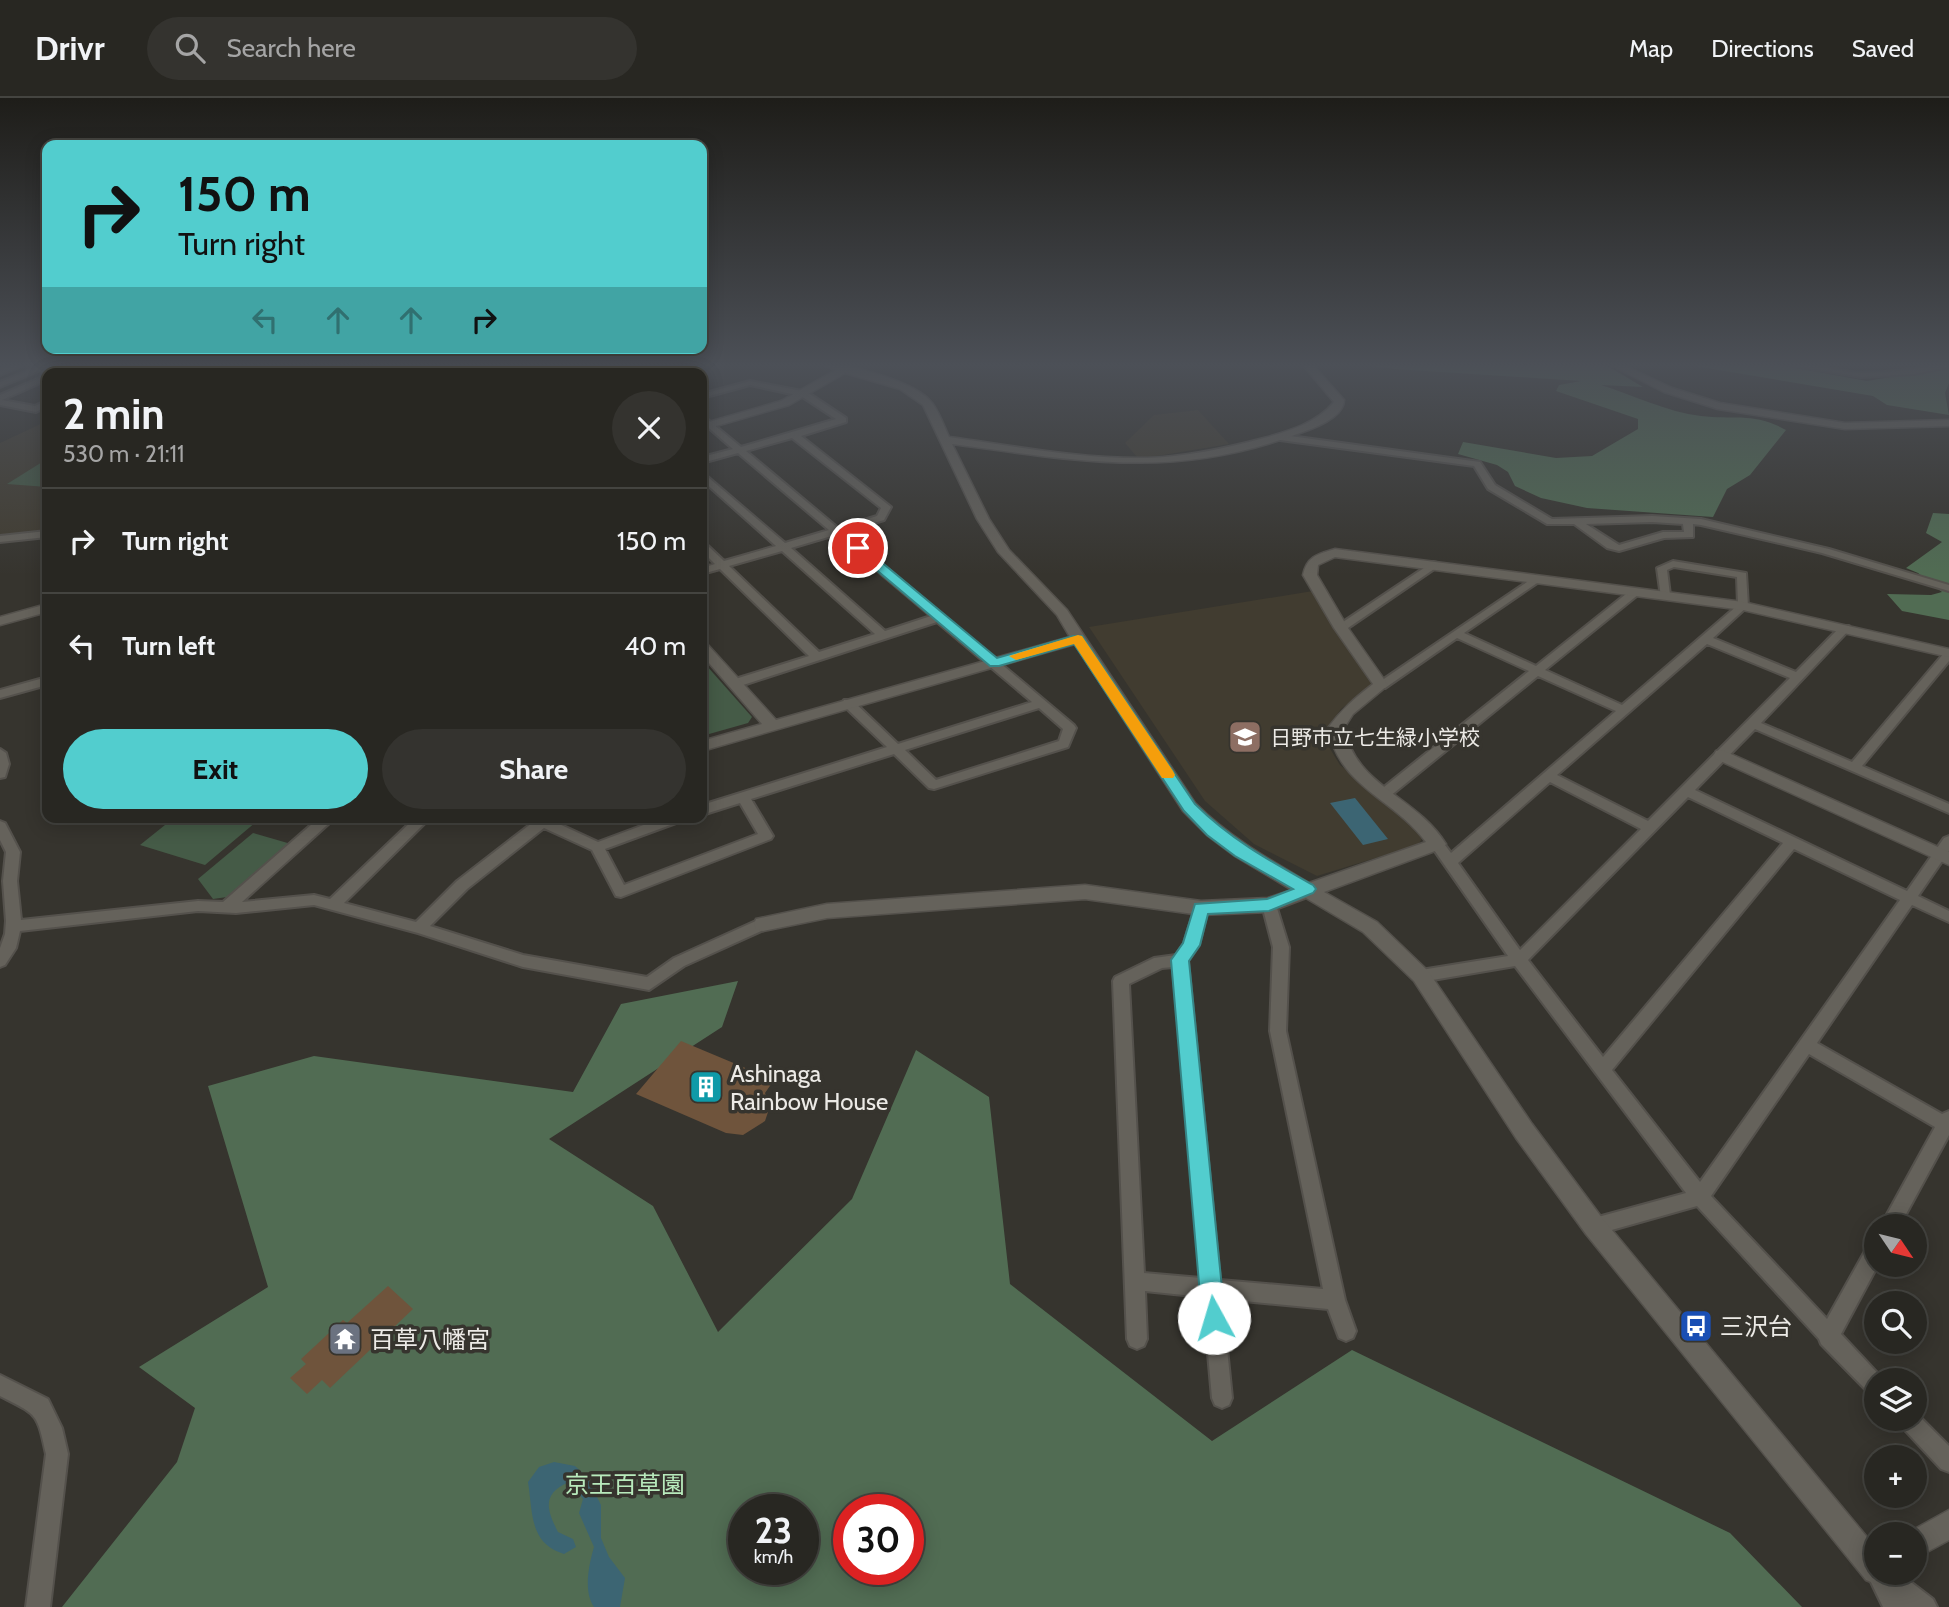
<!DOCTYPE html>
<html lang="en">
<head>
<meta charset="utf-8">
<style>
  body { margin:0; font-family:Cabin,"Noto Sans JP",sans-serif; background:#34332f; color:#f1f3f6; height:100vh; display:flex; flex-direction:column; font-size:26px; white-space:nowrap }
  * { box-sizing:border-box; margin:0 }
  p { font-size:23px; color:#a5a5a5 }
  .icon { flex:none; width:38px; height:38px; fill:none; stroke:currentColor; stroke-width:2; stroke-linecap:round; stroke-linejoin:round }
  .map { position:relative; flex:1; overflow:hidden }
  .side { position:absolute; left:42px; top:270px; width:665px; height:455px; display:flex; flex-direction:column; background:#282722; border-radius:14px; box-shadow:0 4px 18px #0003,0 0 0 2px #444440 }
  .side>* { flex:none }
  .guide { position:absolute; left:42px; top:42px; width:665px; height:214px; border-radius:14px; box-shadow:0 4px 18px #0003,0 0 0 2px #444440; background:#52cdce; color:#111; overflow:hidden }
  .needle { width:46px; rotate:125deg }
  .tools { position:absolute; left:1864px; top:1116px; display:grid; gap:14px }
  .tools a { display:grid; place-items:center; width:63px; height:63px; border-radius:50%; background:#282722; box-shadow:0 4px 18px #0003,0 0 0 2px #444440; font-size:35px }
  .speed { position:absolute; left:728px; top:1396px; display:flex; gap:14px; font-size:35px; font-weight:700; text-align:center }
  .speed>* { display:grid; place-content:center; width:91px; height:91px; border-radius:50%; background:#282722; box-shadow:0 4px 18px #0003,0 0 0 2px #444440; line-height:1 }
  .speed small { font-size:18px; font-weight:400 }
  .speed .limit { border:10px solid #d22; background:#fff; color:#111 }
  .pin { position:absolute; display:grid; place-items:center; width:60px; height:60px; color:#fff; margin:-30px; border:4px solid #fff; border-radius:50%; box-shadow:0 2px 7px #0007 }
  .me { position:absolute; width:77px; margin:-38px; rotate:354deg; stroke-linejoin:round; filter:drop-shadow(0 0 5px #0008) }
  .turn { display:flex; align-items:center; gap:24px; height:147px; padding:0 21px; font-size:32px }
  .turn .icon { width:91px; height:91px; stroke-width:2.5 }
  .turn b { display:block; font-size:49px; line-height:60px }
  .lanes { display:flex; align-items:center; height:66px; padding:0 21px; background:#0003; justify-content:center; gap:35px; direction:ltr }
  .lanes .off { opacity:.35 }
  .round { display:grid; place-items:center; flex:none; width:74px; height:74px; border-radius:37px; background:#34332f }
  .head { display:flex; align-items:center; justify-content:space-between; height:119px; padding:0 21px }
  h1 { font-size:42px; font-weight:700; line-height:52px }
  .cta { display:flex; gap:14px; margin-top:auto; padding:14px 21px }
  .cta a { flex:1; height:80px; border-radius:42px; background:#52cdce; color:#111; font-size:28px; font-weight:700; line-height:80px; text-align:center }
  .cta a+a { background:#34332f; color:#f1f3f6 }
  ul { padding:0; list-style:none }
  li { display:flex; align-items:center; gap:21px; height:105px; padding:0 21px; border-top:2px solid #444440 }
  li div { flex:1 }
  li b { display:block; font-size:26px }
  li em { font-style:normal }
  header { display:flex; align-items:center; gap:42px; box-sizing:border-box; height:98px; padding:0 35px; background:#282722; border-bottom:2px solid #444440 }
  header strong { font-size:33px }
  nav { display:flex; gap:38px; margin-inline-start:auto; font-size:24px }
  .search { width:490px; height:63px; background:#34332f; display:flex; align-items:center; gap:18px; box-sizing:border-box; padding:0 24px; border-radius:38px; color:#a5a5a5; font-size:26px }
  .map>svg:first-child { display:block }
</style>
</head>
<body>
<header>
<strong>Drivr</strong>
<div class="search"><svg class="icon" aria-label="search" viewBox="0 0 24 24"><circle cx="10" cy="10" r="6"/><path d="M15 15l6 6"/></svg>Search here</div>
<nav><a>Map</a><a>Directions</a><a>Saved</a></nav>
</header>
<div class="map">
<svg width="1949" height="1509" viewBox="0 0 1949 1509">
  <rect width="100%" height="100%" fill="#36342e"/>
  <!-- built -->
  <g fill="#413c30">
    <path d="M 177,266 L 315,266 L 303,275 L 179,275 Z"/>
    <path d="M 1198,312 L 1229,346 L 1151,359 L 1137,359 L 1125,345 L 1154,317 Z"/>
    <path d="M 47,323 L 47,433 L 0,437 L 0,345 Z"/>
    <path d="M 1313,493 L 1372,585 L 1370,590 L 1341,611 L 1328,629 L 1329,649 L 1340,667 L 1409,721 L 1423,739 L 1418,747 L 1317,778 L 1254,746 L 1205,703 L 1089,529 Z"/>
  </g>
  <!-- green -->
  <g fill="#455b47">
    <path d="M 47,361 L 47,389 L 7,386 Z"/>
    <path d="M 702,567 L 706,567 L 752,619 L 748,625 L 702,638 Z"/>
    <path d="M 175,719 L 262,719 L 205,767 L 140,747 Z"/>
    <path d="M 253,735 L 291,746 L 234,798 L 213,801 L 198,781 Z"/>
  </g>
  <!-- forest -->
  <g fill="#516c53" fill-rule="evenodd">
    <path d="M 1354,266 L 1604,266 L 1643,289 L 1601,287 C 1633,297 1667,314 1701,318 C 1734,322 1754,314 1786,332 L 1750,377 L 1727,391 L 1713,419 L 1587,410 L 1541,400 L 1515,388 L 1508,374 L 1497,367 L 1458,356 L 1463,344 L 1556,360 L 1592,358 L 1638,331 L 1638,321 L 1556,293 L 1559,287 L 1581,283 L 1395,271 Z"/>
    <path d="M 1683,266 L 1774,266 L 1867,283 L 1949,269 L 1949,285 L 1945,295 L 1949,317 L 1887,307 L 1873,298 Z"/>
    <path d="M 1933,415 L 1949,416 L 1949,522 L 1902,513 L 1887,496 L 1931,497 L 1942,494 L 1918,475 L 1906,470 L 1942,444 L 1926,435 Z"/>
    <path d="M 738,883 L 722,929 L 549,1041 L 653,1108 L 718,1234 L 852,1101 L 916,952 L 989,999 L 1010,1186 L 1212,1343 L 1352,1252 L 1730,1435 L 1802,1509 L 62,1509 L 177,1364 L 195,1310 L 139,1269 L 268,1189 L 208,988 L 314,958 L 573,994 L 621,906 ZM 744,1412 L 803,1412 L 803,1472 L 744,1472 ZM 849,1412 L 908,1412 L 908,1472 L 849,1472 Z"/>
  </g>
  <!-- water -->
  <g fill="#3c6573">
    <path d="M 1355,700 L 1388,741 L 1363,747 L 1330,705 Z"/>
    <path d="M 554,1364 L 575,1368 L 587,1379 L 601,1407 L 601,1440 L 609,1459 L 625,1480 L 620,1509 L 594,1509 C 583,1493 589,1466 594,1449 L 579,1415 L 583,1401 L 569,1384 C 541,1396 547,1412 558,1434 L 573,1441 L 576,1449 L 564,1456 C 529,1445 533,1415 528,1384 L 539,1369 Z"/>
  </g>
  <!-- building -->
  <g fill="#6f543c">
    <path d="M 681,943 L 774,982 L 765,995 L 770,1008 L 765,1023 L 743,1037 L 726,1035 L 636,996 Z"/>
    <path d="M 388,1188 L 413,1211 L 330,1290 L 322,1282 L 307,1296 L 290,1280 L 306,1266 L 301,1261 L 343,1222 L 347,1225 Z"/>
  </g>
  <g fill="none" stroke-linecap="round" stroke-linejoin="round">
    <defs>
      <g id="minor">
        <path d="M 15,266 L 25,266 L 0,277 L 0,272 Z"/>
        <path d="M 45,266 L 55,266 L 0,289 L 0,284 Z"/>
        <path d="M 73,266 L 83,266 L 65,275 L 54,275 Z"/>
        <path d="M 127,266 L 137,266 L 120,275 L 109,275 Z"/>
        <path d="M 333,266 L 341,266 L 334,275 L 325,275 Z"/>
        <path d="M 385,266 L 393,266 L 386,275 L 378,275 Z"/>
        <path d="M 435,266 L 443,266 L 437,275 L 429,275 Z"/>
        <path d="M 550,266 L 558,266 L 554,275 L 546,275 Z"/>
        <path d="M 642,266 L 650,266 L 657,275 L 649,275 Z"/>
        <path d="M 1785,266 C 1811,264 1836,274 1862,275 C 1889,275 1917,271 1944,266 L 1949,266 L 1949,269 L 1914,276 L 1861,279 Z"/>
        <path d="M 47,277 L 47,282 L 2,302 L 35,308 L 47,302 L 47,308 L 36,314 L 0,307 L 0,297 Z"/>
        <path d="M 750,283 L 807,294 L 846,320 L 846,324 L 801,338 L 891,409 L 884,422 L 844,434 L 1074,627 L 1076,630 L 1068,649 L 934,691 L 929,690 L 894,656 L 751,701 L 773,738 L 771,741 L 621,799 L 616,798 L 592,752 L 544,730 L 467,791 L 430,828 L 523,857 L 647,879 L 674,860 L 758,822 L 768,822 L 770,826 L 768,830 L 684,868 L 649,892 L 523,869 L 418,835 L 314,807 L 236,815 L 198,813 L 20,833 L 16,850 L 5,867 L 0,869 L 0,850 L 5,836 L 6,823 L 3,783 L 6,754 L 0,742 L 0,723 L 5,725 L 20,754 L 17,783 L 21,822 L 198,803 L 223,804 L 320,719 L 336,719 L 242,804 L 314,797 L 330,801 L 416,719 L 431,719 L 344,805 L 416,824 L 457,783 L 532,725 L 525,719 L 544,719 L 598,744 L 665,719 L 686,719 L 684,722 L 605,751 L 624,787 L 758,736 L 740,705 L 702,717 L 702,707 L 887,649 L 844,608 L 842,605 L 844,602 L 852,602 L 898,646 L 1032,604 L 937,524 L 740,588 L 732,588 L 732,582 L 809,558 L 720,471 L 702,476 L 702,470 L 715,466 L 702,453 L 702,445 L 706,446 L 724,463 L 776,448 L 702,382 L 702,374 L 785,445 L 829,432 L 738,355 L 702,365 L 702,359 L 733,351 L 702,324 L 702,317 L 741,349 L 836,321 L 801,298 L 750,287 L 702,300 L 702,296 ZM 792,340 L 881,410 L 877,418 L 838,430 L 746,353 ZM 835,437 L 931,518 L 885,533 L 791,450 ZM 782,453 L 875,536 L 819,554 L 729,468 ZM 1039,610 L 1063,631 L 1059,643 L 936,682 L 905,652 Z"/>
        <path d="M 1283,337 L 1480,364 L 1495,387 L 1552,421 L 1652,418 L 1701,421 L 1829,451 L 1949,487 L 1949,493 L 1822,455 L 1701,427 L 1693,426 L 1693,439 L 1664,440 L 1619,453 L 1607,450 L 1574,426 L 1547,426 L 1488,391 L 1474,368 L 1280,342 L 1280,338 ZM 1652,424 L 1683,426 L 1684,434 L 1663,434 L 1619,447 L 1586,426 Z"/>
        <path d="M 47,433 L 47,439 L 0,444 L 0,438 Z"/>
        <path d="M 1673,463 L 1746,475 L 1748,508 L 1713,540 L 1796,574 L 1841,528 L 1849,528 L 1849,532 L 1761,625 L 1852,664 L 1945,554 L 1949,553 L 1949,563 L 1862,668 L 1949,706 L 1949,715 L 1755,631 L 1695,692 L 1907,793 L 1944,740 L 1949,738 L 1949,753 L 1918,798 L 1949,813 L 1949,824 L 1912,807 L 1817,945 L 1942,1016 L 1949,1013 L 1949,1037 L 1899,1129 L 1880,1129 L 1935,1029 L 1809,956 L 1711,1098 L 1827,1221 L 1869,1146 L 1876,1143 L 1876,1167 L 1878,1167 L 1841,1236 L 1883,1281 L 1884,1283 L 1876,1283 L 1876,1298 L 1869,1295 L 1821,1246 L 1819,1241 L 1697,1108 L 1594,1137 L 1587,1134 L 1585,1128 L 1587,1122 L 1686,1095 L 1515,868 L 1421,884 L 1416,882 L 1413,878 L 1416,874 L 1421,872 L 1508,858 L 1432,749 L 1430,746 L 1432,743 L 1442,743 L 1451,755 L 1616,613 L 1538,578 L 1389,699 L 1379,699 L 1377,696 L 1379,693 L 1529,573 L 1457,540 L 1385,590 L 1377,590 L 1375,587 L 1536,478 L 1541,481 L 1540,483 L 1464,535 L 1536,568 L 1631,492 L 1639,492 L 1639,496 L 1545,572 L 1622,607 L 1738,507 L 1737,479 L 1674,469 L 1667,472 L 1670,497 L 1665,500 L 1661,499 L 1657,470 ZM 1707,546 L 1790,580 L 1648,723 L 1557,677 ZM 1550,684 L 1641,731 L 1520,852 L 1458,765 ZM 1688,699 L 1783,745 L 1603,959 L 1528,862 ZM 1794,751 L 1900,802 L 1700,1084 L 1612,972 Z"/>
        <path d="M 1433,464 L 1437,465 L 1437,469 L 1345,532 L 1337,532 L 1337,528 Z"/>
        <path d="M 47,579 L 47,587 L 0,600 L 0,592 Z"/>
        <path d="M 0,651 L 6,655 L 9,666 L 5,679 L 0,680 Z"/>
        <path d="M 1269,802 L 1274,803 L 1276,807 L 1289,849 L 1286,933 L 1345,1202 L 1356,1233 L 1353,1240 L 1346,1243 L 1339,1240 L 1328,1211 L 1222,1201 L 1232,1300 L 1229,1307 L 1222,1310 L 1215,1307 L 1212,1300 L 1203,1199 L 1145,1193 L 1147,1241 L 1144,1248 L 1137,1251 L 1130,1248 L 1127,1241 L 1113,883 L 1115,879 L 1154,860 L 1176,857 L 1184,845 L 1196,806 L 1206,806 L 1208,810 L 1199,847 L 1188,863 L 1220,1182 L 1323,1191 L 1270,933 L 1273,849 L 1262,807 L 1264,803 ZM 1173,869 L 1201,1180 L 1144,1175 L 1129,886 L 1162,870 Z"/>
        <path d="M 0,1277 L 48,1301 L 62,1330 L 68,1356 L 50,1509 L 26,1509 L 46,1356 C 37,1314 37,1317 0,1298 Z"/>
        <path d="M 1914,1313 L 1949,1348 L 1949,1374 L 1941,1371 L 1901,1328 L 1898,1321 L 1914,1321 Z"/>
        <path d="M 1876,1465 L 1876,1475 L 1899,1475 L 1933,1501 L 1937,1509 L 1883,1509 L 1867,1476 L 1870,1468 Z"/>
      </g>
      <g id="tertiary">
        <path d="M 491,266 L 501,266 L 496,275 L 486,275 Z"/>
        <path d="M 623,266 L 651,266 L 646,269 L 595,275 L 562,275 Z"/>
        <path d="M 821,266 C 845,264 917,284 932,305 C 939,314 944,328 949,339 C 1014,348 1081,361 1147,360 C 1186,359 1226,350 1264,340 C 1289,333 1317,325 1334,304 L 1302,266 L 1312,266 L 1344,302 C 1344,319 1315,330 1300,335 C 1176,382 1079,363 952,346 L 989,421 L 1009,452 L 1067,512 L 1195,705 C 1229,739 1268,761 1309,785 L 1426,744 C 1392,699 1340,690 1328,630 C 1341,612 1355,600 1373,586 L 1334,530 L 1303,477 C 1307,458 1318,456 1335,451 L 1743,504 L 1949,551 L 1949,559 L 1743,512 L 1335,459 L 1318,467 L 1317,477 L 1348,530 L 1388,587 L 1353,616 L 1344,630 C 1357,690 1415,697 1446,746 L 1443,750 L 1324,794 L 1377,824 L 1428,873 L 1532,1026 L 1602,1120 L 1876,1450 L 1876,1475 L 1889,1475 L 1886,1482 L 1876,1486 L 1866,1482 L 1586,1136 L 1516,1040 L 1414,883 L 1363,834 L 1306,800 L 1269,814 L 1201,817 L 1085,801 L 827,820 L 763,833 L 756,831 L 754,826 L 756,821 L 827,806 L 1085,787 L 1201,803 L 1268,800 L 1292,792 L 1235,758 L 1207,737 L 1183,713 L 1075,546 L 702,653 L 702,643 L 762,626 L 702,557 L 702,545 L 707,546 L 776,622 L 1070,539 L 1057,517 L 998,454 L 977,421 L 923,307 L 900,291 L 845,275 L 789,307 L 702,332 L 702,326 L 781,303 L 836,272 Z"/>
        <path d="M 1609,266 L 1621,266 L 1672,290 L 1720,305 L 1845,325 L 1949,322 L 1949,328 L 1845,331 L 1718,311 L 1664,294 Z"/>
        <path d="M 47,506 L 47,514 L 0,527 L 0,519 Z"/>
        <path d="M 1722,652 L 1949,754 L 1949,767 L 1716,661 L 1714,657 L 1716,653 Z"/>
        <path d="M 1949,1412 L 1949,1442 L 1914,1461 L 1914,1437 L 1904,1437 Z"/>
      </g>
    </defs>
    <!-- minor casing -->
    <use href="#minor" stroke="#54514c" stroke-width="4"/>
    <!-- tertiary casing -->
    <use href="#tertiary" stroke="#54514c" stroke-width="3"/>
    <!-- minor -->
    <use href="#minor" fill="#65625b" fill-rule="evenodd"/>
    <!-- tertiary -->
    <use href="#tertiary" fill="#65625b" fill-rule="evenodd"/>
  </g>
  <!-- sky -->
  <linearGradient id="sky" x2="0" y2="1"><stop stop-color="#1e1d19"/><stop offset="0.56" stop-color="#4c5057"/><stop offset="1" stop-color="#4c5057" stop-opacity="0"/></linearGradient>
  <rect width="1949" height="477" fill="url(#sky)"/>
  <!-- route -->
  <path fill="#52cdce" stroke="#358586" stroke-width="2" d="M 854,448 L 862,448 L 997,560 L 1073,538 L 1082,538 L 1195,706 C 1230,741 1270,763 1313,787 L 1316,791 L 1313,795 L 1269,813 L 1208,816 L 1200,847 L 1189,863 L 1225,1220 L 1222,1227 L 1214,1231 L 1206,1227 L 1202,1220 L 1171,862 L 1183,845 L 1195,806 L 1267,801 L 1293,791 L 1235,758 L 1207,737 L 1184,713 L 1074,546 L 999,568 L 990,568 L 854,453 Z"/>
  <!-- slow -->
  <path fill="#f59e0b" d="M 1078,537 L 1082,538 L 1173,673 L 1175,677 L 1173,680 L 1162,680 L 1074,546 L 1016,562 L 1009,558 Z"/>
  <!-- icons -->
  <defs>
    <symbol id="school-square" viewBox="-11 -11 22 22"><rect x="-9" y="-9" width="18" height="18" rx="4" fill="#8d6e63" stroke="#36342e"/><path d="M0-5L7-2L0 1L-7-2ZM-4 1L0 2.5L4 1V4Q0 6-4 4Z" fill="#fff"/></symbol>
    <symbol id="building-square" viewBox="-11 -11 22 22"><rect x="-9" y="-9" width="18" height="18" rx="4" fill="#0f9aa8" stroke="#36342e"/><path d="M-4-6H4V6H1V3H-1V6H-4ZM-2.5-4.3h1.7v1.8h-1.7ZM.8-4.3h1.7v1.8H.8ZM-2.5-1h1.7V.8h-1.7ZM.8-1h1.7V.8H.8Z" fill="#fff"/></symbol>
    <symbol id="bus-square" viewBox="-11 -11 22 22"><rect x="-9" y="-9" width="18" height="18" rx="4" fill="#1a4fb4" stroke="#36342e"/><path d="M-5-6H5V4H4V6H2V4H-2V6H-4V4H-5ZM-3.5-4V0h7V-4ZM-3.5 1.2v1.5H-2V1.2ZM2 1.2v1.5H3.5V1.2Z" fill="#fff"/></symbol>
    <symbol id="temple-square" viewBox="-11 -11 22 22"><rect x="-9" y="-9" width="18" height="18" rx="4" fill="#6b7280" stroke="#36342e"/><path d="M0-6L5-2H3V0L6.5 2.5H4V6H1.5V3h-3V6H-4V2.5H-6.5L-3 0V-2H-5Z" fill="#fff"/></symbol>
  </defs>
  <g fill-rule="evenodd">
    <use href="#school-square" x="1226" y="620" width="38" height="38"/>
    <use href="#building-square" x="687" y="970" width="38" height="38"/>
    <use href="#bus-square" x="1677" y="1209" width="38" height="38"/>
    <use href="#temple-square" x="326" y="1222" width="38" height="38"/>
  </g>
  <g text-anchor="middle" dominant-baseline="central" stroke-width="7" stroke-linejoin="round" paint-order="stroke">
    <!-- poi labels -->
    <g font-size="21" fill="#eceae6" stroke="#36342e" text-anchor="start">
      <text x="1270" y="639">日野市立七生緑小学校</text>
    </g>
    <!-- near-poi labels -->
    <g font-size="24" fill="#eceae6" stroke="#36342e" text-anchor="start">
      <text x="730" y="975">Ashinaga<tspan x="730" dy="28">Rainbow House</tspan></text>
      <text x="1720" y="1228">三沢台</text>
      <text x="370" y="1241">百草八幡宮</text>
    </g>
    <!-- near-park labels -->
    <g font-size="24" fill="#b8eabc" stroke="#36342e">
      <text x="625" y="1386">京王百草園</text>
    </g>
  </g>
</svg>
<div class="tools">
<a><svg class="needle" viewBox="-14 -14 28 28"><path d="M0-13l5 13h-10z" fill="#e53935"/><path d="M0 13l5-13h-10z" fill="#a5a5a5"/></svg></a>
<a><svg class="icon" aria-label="search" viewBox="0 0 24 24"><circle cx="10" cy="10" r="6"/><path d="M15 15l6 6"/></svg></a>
<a><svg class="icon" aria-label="layers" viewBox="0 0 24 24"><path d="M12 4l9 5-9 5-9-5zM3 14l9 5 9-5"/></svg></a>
<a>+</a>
<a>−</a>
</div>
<div class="speed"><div>23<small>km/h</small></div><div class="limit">30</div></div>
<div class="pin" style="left:858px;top:450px;background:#d93025"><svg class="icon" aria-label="arrive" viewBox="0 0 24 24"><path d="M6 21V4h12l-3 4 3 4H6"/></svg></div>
<svg class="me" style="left:1214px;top:1220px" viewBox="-20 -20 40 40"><circle r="19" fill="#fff"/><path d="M0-13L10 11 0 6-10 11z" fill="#52cdce"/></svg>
<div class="guide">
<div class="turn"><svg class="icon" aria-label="right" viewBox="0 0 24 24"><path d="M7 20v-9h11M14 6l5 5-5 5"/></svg><div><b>150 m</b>Turn right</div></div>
<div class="lanes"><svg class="icon off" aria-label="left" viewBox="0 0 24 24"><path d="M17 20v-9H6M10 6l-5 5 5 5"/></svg><svg class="icon off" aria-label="ahead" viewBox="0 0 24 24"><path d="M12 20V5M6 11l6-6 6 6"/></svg><svg class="icon off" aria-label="ahead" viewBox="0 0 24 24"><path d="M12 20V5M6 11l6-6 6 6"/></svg><svg class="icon" aria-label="right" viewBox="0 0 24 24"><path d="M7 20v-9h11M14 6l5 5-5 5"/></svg></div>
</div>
<section class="side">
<div class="head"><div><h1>2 min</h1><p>530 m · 21:11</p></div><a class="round"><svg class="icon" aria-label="close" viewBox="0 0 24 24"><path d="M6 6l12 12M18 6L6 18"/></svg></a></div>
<ul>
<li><svg class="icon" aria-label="right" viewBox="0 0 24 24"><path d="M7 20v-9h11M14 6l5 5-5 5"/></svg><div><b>Turn right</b></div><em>150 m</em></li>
<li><svg class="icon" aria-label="left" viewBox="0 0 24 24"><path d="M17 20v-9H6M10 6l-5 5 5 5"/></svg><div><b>Turn left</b></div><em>40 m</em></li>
</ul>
<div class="cta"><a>Exit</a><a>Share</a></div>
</section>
</div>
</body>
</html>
